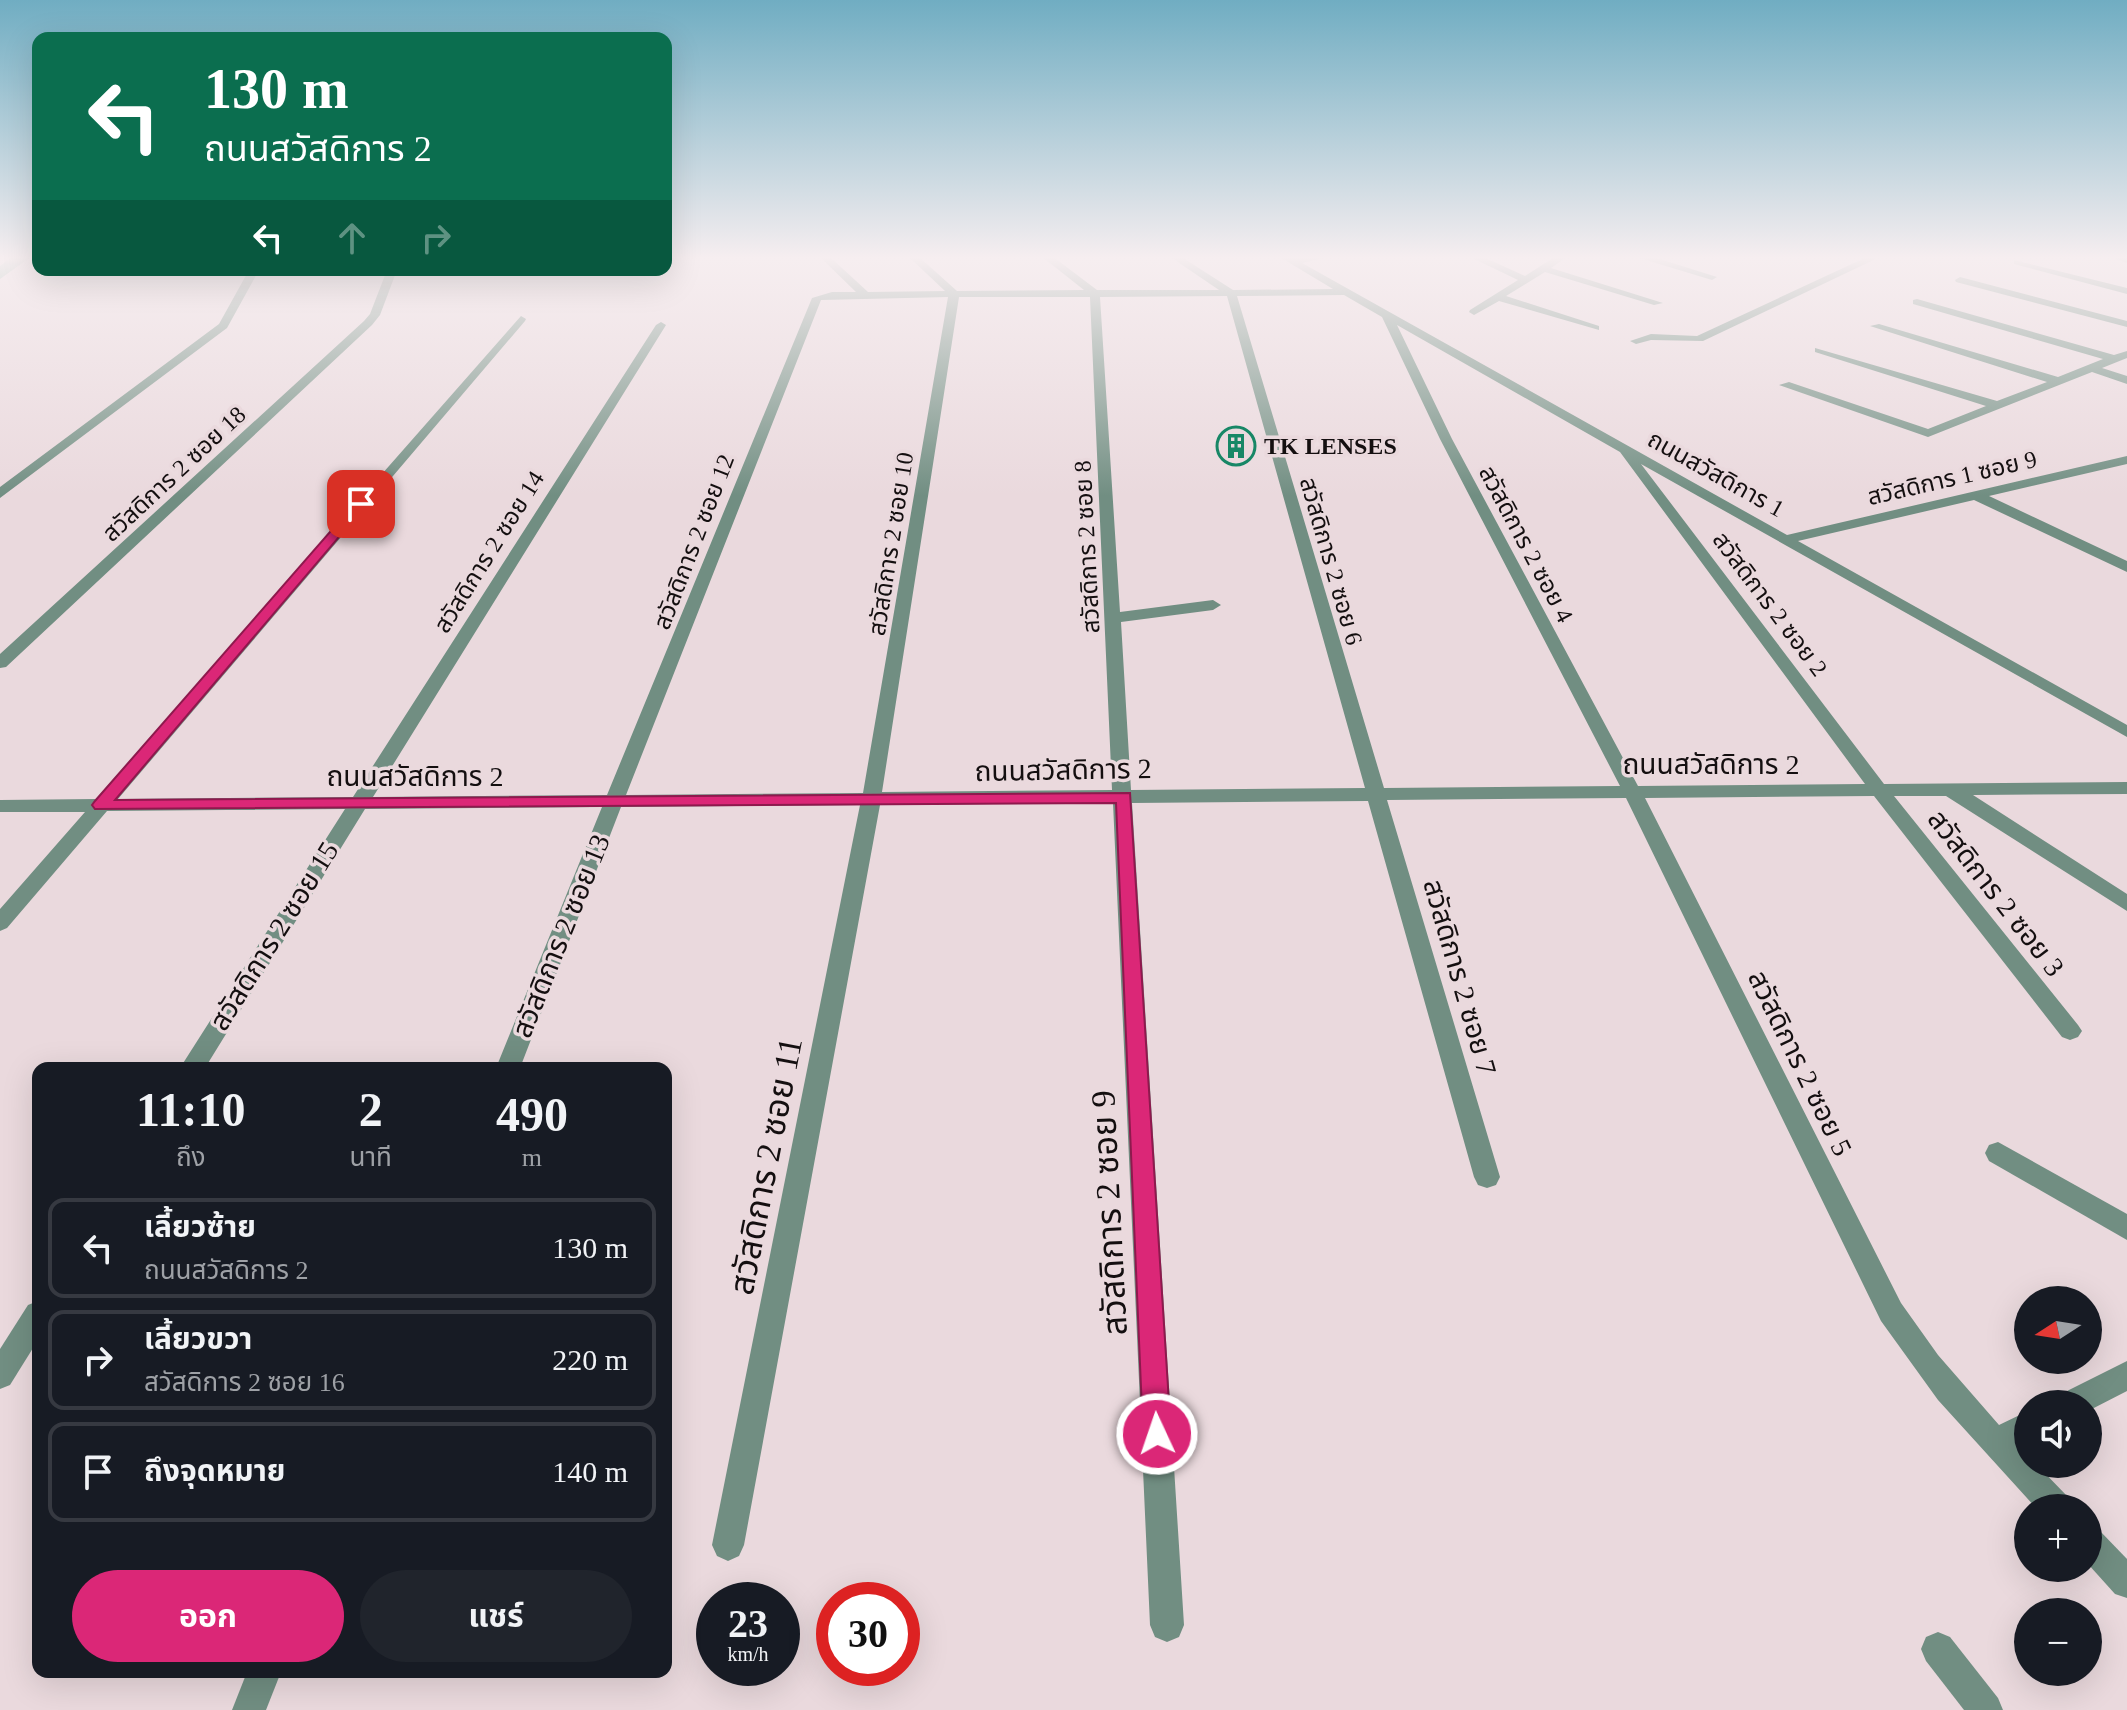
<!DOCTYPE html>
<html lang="th">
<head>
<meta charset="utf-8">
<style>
  body { margin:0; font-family:"Times New Roman","Noto Sans Thai",serif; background:#20242c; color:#f1f3f6; height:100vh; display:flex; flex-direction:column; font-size:30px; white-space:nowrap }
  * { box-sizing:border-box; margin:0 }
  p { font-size:26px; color:#9ea1a6 }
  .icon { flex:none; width:44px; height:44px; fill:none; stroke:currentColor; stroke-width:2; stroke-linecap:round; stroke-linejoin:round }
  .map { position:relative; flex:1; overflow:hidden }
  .side { position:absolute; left:32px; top:1062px; width:640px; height:616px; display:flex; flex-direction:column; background:#171b24; border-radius:16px; box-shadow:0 8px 32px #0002 }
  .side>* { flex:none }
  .guide { position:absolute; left:32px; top:32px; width:640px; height:244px; border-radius:16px; box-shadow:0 8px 32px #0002; background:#0b6e4f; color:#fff; overflow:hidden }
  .needle { width:52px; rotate:258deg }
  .buttons { position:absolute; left:2014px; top:1286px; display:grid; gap:16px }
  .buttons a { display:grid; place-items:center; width:88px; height:88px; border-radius:50%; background:#171b24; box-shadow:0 8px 32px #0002; font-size:40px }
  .speed { position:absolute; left:696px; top:1582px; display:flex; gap:16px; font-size:40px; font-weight:700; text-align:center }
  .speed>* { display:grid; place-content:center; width:104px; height:104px; border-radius:50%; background:#171b24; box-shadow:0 8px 32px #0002; line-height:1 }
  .speed small { font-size:20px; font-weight:400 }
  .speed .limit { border:12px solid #d22; background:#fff; color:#111 }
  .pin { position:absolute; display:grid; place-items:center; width:68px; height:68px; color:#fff; margin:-34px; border-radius:16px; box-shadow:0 4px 12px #0006 }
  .me { position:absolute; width:88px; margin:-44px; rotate:357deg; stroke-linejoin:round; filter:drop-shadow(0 0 6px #0008) }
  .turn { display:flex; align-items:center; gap:28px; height:168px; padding:0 40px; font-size:36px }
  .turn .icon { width:104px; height:104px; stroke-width:2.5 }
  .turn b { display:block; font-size:56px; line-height:68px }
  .lanes { display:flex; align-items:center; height:76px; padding:0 40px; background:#0003; justify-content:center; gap:40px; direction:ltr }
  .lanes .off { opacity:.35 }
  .eta { display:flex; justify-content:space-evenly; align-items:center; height:136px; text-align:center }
  .eta b { font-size:48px; font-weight:700; line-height:56px }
  .primary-button { display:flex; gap:16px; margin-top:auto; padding:16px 40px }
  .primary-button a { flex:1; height:92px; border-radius:48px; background:#db2777; color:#fff; font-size:32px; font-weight:700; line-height:92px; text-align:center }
  .primary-button a+a { background:#20242c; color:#f1f3f6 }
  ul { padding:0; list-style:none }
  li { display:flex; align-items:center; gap:24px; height:100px; margin:0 16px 12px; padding:0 24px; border:4px solid #363941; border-radius:16px }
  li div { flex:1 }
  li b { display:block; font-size:30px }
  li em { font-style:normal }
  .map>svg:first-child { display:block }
</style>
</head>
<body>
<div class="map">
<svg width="2127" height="1710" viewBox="0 0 2127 1710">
  <rect width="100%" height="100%" fill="#ead9dd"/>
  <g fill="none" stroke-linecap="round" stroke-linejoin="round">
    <!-- canal -->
    <path fill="#5ca388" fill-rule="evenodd" d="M 13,256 L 32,256 L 0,279 L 0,266 Z"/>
    <!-- minor -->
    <g fill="#718e82" fill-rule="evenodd">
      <path d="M 819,256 L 829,256 L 868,292 L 945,291 L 908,256 L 918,256 L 957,291 L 1084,290 L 1041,256 L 1052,256 L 1097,290 L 1219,290 L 1169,256 L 1180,256 L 1233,290 L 1333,289 L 1278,256 L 1334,256 L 1302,263 L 1787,535 L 2127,456 L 2127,464 L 1989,496 L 2127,561 L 2127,572 L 1974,500 L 1798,541 L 2127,725 L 2127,737 L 1641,464 L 1884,784 L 2127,782 L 2127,794 L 1973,795 L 2127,894 L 2127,911 L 1946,796 L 1894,796 L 2078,1025 L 2082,1031 L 2078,1037 L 2070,1040 L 2062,1037 L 1874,796 L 1645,798 L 1901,1303 L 1938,1355 L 1999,1425 L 2028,1411 L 2028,1442 L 2019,1447 L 2028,1455 L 2028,1464 L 2036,1464 L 2068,1497 L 2073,1508 L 2036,1508 L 1938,1400 L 1881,1321 L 1626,798 L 1387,800 L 1500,1177 L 1496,1185 L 1487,1188 L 1478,1185 L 1474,1177 L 1368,801 L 1132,803 L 1184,1625 L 1179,1637 L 1167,1642 L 1155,1637 L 1150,1625 L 1113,803 L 880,805 L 744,1545 L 739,1556 L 728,1561 L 717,1556 L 712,1545 L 860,805 L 621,807 L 520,1068 L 496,1068 L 602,807 L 365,809 L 205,1068 L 180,1068 L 345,809 L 107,811 L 7,928 L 0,931 L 0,909 L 85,812 L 0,812 L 0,800 L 96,799 L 521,316 L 526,319 L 525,321 L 118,799 L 353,797 L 656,325 L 661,322 L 666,325 L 373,797 L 607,795 L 812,298 L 832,292 L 856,292 ZM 1344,295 L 1382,317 L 1440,439 L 1620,786 L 1384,788 L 1237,296 ZM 1227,296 L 1365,788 L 1131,790 L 1121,622 L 1213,610 L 1221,605 L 1213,600 L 1120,612 L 1100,297 ZM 948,297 L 863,793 L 626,795 L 821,300 ZM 959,297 L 1090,297 L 1112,790 L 882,792 ZM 1397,325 L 1620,452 L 1865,784 L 1638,786 L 1452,439 Z"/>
      <path d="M 1468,256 L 1481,256 L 1525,276 L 1556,256 L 1568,256 L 1551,268 L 1663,303 L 1654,305 L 1545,272 L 1506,296 L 1599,326 L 1599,330 L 1499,301 L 1474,315 L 1469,312 L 1470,310 L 1518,280 Z"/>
      <path d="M 1633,256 L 1650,256 L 1717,277 L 1712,280 Z"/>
      <path d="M 1869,256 L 1882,256 L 1703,341 L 1651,340 L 1636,344 L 1630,341 L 1651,334 L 1697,336 Z"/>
      <path d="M 2112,256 L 2127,257 L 2127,263 L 2113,258 Z"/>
      <path d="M 2014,260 L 2127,288 L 2127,294 L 2014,264 Z"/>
      <path d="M 249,270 L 259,270 L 227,328 L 0,498 L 0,487 L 219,324 Z"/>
      <path d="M 387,270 L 397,270 L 380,315 L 372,325 L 6,667 L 0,668 L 0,654 L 364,321 L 370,314 Z"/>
      <path d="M 1960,277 L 2127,321 L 2127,327 L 1956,282 L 1955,280 Z"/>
      <path d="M 1917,299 L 2114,355 L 2127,351 L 2127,358 L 2102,368 L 2127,376 L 2127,384 L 2092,372 L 1928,437 L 1779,385 L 1789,382 L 1928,429 L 1986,406 L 1815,352 L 1815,348 L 1997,401 L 2047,382 L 1870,326 L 1879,324 L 2058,377 L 2103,359 L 1913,304 L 1913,300 Z"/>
      <path d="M 1998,1142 L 2127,1214 L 2127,1240 L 1989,1161 L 1985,1153 L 1989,1145 Z"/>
      <path d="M 38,1301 L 38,1340 L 10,1385 L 0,1389 L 0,1349 L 28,1305 Z"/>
      <path d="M 2127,1361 L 2127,1391 L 2088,1411 L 2088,1404 L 2056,1404 L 2061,1394 Z"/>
      <path d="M 2088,1525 L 2099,1530 L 2127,1559 L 2127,1598 L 2115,1594 L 2088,1564 Z"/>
      <path d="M 1938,1632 L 1950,1637 L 1998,1698 L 2003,1710 L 1964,1710 L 1926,1661 L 1921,1649 L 1926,1637 Z"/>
      <path d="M 247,1672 L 281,1672 L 266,1710 L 232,1710 Z"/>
    </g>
  </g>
  <!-- sky -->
  <linearGradient id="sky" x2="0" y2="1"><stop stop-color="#70adc2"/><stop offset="0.52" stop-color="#f6eef0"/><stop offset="1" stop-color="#f6eef0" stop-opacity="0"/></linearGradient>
  <rect width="2127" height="496" fill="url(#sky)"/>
  <!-- route -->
  <path fill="#db2777" stroke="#8e194d" stroke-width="2" d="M 357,501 L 367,504 L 115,800 L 1130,793 L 1171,1434 L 1167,1444 L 1157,1448 L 1147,1444 L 1143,1434 L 1116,803 L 95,809 L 92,805 L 95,801 Z"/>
  <!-- icons -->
  <defs>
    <symbol id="building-ring" viewBox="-11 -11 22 22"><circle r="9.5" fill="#ead9dd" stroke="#178766" stroke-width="1.5"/><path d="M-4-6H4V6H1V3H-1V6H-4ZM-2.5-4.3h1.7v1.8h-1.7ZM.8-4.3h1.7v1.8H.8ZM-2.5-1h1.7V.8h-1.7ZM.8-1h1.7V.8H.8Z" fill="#178766"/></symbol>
  </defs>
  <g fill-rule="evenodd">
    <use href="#building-ring" x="1214" y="424" width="44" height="44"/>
  </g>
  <g text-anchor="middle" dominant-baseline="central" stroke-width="7" stroke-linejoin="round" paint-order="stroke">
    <!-- far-poi labels -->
    <g font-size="24" font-weight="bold" fill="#140f10" stroke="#ead9dd" text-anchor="start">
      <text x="1264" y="446">TK LENSES</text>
    </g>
    <!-- far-street labels -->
    <g font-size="24" fill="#140f10" stroke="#ead9dd">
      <text transform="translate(174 474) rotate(-43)">สวัสดิการ 2 ซอย 18</text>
      <text transform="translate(1716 474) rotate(29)">ถนนสวัสดิการ 1</text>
      <text transform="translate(1952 478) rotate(-13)">สวัสดิการ 1 ซอย 9</text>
      <text transform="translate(694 542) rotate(-69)">สวัสดิการ 2 ซอย 12</text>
      <text transform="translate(891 544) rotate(-81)">สวัสดิการ 2 ซอย 10</text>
      <text transform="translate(1526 544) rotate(62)">สวัสดิการ 2 ซอย 4</text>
      <text transform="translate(1087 547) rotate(-93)">สวัสดิการ 2 ซอย 8</text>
      <text transform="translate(489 552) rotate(-58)">สวัสดิการ 2 ซอย 14</text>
      <text transform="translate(1331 561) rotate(74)">สวัสดิการ 2 ซอย 6</text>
      <text transform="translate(1770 604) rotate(53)">สวัสดิการ 2 ซอย 2</text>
    </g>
    <!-- street labels -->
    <g font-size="28" fill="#140f10" stroke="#ead9dd">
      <text x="1711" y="764">ถนนสวัสดิการ 2</text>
      <text transform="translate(1063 770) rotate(-1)">ถนนสวัสดิการ 2</text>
      <text x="415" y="776">ถนนสวัสดิการ 2</text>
      <text transform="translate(1996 893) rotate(52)">สวัสดิการ 2 ซอย 3</text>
      <text transform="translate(274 936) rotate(-58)">สวัสดิการ 2 ซอย 15</text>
      <text transform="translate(561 936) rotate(-68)">สวัสดิการ 2 ซอย 13</text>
      <text transform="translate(1460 977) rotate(74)">สวัสดิการ 2 ซอย 7</text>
      <text transform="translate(1800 1063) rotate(64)">สวัสดิการ 2 ซอย 5</text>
    </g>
    <!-- near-street labels -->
    <g font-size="34" fill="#140f10" stroke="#ead9dd">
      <text transform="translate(766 1166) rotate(-79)">สวัสดิการ 2 ซอย 11</text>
      <text transform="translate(1109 1213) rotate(-93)">สวัสดิการ 2 ซอย 9</text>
    </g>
  </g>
</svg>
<div class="buttons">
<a><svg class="needle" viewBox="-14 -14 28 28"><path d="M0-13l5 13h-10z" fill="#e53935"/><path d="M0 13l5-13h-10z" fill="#9ea1a6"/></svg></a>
<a><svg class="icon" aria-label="sound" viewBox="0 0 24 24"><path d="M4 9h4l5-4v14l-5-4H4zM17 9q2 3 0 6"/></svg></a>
<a>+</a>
<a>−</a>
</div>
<div class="speed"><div>23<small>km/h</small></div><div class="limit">30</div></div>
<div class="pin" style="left:361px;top:504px;background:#d93025"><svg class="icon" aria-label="arrive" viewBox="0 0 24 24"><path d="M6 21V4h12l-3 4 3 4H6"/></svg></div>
<svg class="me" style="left:1157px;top:1434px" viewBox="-20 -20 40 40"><circle r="17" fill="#db2777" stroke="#fff" stroke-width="3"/><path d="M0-11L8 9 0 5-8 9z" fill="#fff"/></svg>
<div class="guide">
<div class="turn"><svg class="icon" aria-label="left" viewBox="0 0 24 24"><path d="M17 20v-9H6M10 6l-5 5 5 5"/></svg><div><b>130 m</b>ถนนสวัสดิการ 2</div></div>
<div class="lanes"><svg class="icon" aria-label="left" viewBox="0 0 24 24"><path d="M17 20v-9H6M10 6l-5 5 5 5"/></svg><svg class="icon off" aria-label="ahead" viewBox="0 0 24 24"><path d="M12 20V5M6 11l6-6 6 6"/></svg><svg class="icon off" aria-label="right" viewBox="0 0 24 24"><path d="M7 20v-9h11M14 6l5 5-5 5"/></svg></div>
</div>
<section class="side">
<div class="eta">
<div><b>11:10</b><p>ถึง</p></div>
<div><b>2</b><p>นาที</p></div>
<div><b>490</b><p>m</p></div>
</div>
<ul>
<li><svg class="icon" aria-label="left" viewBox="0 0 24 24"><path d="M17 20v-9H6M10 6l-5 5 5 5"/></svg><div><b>เลี้ยวซ้าย</b><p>ถนนสวัสดิการ 2</p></div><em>130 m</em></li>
<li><svg class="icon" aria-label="right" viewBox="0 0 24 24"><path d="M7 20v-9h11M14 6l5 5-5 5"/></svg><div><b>เลี้ยวขวา</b><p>สวัสดิการ 2 ซอย 16</p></div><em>220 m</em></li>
<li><svg class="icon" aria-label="arrive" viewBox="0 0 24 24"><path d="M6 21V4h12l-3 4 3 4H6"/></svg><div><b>ถึงจุดหมาย</b></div><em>140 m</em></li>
</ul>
<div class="primary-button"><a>ออก</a><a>แชร์</a></div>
</section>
</div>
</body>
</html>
